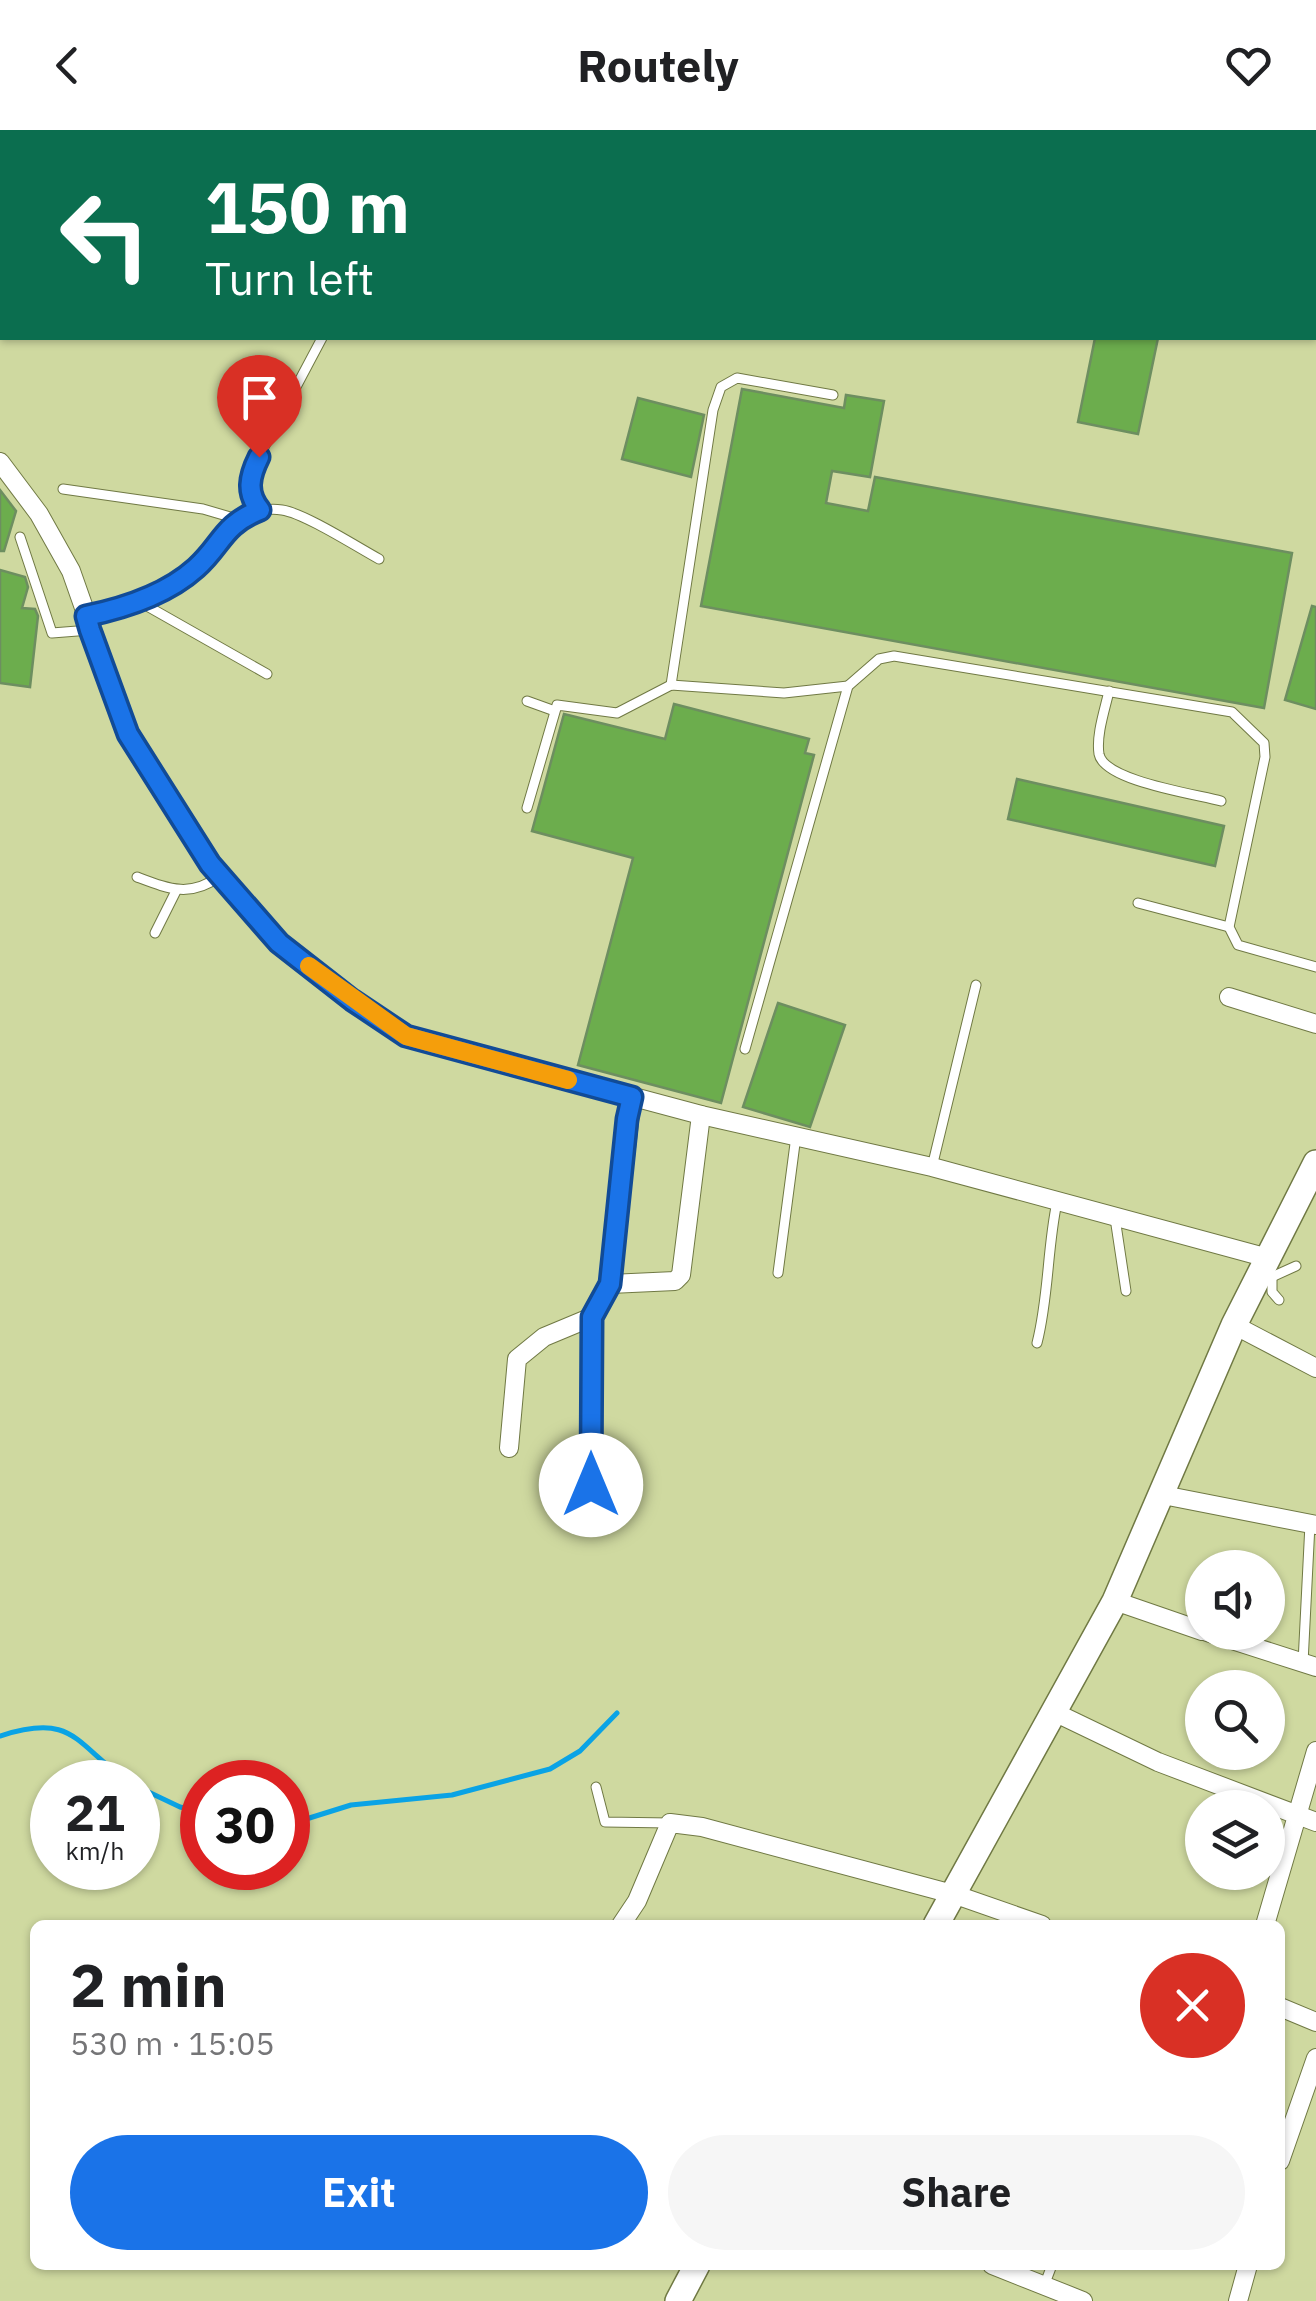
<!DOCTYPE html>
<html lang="en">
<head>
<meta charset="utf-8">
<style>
  body { margin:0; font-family:"IBM Plex Sans",sans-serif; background:#f6f6f6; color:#202124; height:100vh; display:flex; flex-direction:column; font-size:38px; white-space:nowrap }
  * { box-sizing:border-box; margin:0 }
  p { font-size:32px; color:#757577 }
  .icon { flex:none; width:55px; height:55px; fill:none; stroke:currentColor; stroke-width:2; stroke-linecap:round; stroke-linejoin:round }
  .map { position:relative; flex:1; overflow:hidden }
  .sheet { position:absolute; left:30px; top:1790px; width:1255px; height:350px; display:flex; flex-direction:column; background:#fff; border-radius:15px; box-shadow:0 2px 8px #0004 }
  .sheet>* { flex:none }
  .hud { position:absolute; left:0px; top:0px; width:1318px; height:210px; box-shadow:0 2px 8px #0004; background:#0b6e4f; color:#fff; overflow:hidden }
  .tools { position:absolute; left:1185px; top:1420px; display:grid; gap:20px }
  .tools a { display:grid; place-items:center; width:100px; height:100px; border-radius:50%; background:#fff; box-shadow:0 2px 8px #0004; font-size:50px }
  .speed { position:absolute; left:30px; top:1630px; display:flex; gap:20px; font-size:50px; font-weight:700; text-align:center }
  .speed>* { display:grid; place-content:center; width:130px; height:130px; border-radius:50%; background:#fff; box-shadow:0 2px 8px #0004; line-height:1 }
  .speed small { font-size:25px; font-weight:400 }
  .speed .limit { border:15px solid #d22; background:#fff; color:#111 }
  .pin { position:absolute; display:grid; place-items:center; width:85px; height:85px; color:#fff; margin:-102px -42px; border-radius:50% 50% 50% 0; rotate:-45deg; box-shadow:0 0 10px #0007 }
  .pin .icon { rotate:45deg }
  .me { position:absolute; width:110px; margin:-55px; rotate:0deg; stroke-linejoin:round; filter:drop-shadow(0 0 8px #0008) }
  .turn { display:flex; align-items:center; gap:35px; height:210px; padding:0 40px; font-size:45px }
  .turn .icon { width:130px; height:130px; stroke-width:2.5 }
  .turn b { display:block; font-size:70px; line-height:85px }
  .round { display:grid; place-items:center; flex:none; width:105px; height:105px; border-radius:52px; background:#f6f6f6 }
  .summary { display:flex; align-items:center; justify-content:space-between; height:170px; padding:0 40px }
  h1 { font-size:60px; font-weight:700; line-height:75px }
  .primary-button { display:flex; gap:20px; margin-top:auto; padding:20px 40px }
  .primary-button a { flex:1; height:115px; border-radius:60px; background:#1a73e8; color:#fff; font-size:40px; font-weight:700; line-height:115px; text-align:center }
  .primary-button a+a { background:#f6f6f6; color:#202124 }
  header { display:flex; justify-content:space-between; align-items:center; height:130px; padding:0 40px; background:#fff; font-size:45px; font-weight:700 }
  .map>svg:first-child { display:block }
</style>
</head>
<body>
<header><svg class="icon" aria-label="back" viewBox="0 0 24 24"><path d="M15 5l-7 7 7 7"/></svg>Routely<svg class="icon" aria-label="heart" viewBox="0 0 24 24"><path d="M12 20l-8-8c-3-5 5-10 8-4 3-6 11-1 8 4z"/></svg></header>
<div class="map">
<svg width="1316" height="2171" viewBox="0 0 1316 2171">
  <rect width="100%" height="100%" fill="#cfd9a0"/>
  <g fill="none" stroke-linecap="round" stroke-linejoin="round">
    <!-- stream -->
    <g stroke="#0aa3e5" stroke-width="5">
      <path d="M 0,1606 C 75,1582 74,1614 129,1652"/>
      <path d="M 138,1657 L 180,1677 L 202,1682"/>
      <path d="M 288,1690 L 303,1690 L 351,1675 L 452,1665 L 550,1639 L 580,1621 L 617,1583"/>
    </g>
  </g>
  <!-- building -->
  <g fill="#6cad4d" stroke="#6d8e60" stroke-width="2.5">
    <path d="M 1095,208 L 1158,208 L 1138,304 L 1078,292 Z"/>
    <path d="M 742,259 L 844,278 L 846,265 L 884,271 L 870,347 L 832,341 L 826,373 L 868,381 L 875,347 L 1292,423 L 1264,578 L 701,476 Z"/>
    <path d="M 638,268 L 704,285 L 691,347 L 622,329 Z"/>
    <path d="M 0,360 L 16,381 L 4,421 L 0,421 Z"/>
    <path d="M 0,440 L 25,447 L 28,457 L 22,478 L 35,479 L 38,486 L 30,557 L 0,553 Z"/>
    <path d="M 1312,476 L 1316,477 L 1316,579 L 1285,570 Z"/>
    <path d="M 674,574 L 809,609 L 805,623 L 814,625 L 721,973 L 578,935 L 633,728 L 532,701 L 564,584 L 665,609 Z"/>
    <path d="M 1017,649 L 1224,696 L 1215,736 L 1008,689 Z"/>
    <path d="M 778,873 L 845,895 L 810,997 L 743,977 Z"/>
  </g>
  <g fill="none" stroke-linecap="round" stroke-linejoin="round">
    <defs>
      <g id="service">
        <path d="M 63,359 L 203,379 L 237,389"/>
        <path d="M 260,380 L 251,369 L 252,340 L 322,208"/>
        <path d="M 20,407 L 52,503 L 90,500"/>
        <path d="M 140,472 L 267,544"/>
        <path d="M 86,486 C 116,480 146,471 173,455 C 212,432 229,372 282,380 C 304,383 357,417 379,429"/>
        <path d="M 671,555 L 713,280 L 721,257 L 737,248 L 833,265"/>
        <path d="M 1109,561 C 1105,579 1096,605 1099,624 C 1104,651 1195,664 1221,671"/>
        <path d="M 527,571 L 552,580"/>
        <path d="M 527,678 L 557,575 L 617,583 L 671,555 L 784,563 L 848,556"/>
        <path d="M 137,747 C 169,759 190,768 220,746"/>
        <path d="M 1138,773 L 1229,797"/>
        <path d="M 155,803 L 176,761"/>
        <path d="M 745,919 L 848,556 L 879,529 L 894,526 L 1232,582 L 1264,613 L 1265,627 L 1229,797 L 1238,815 L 1316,837"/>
        <path d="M 932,1037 L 976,855"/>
        <path d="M 1115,1088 L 1126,1161"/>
        <path d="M 778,1143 L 796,1006"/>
        <path d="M 1272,1149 L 1272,1162 L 1279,1170"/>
        <path d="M 1263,1151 L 1296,1136"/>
        <path d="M 1037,1213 C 1049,1166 1047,1119 1057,1072"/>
        <path d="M 1303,1533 L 1310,1394"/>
        <path d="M 596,1657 L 605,1692 L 670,1693"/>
        <path d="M 1044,2156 L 1052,2135"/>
      </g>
      <g id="minor">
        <path d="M 0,332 L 39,384 L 71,441 L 128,603 L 210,734 L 279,813 L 352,870 L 406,906 L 701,985 L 932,1037 L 1268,1128"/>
        <path d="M 1229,867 L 1316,894"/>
        <path d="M 610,1154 L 675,1151 L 681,1145 L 701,985"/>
        <path d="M 1234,1195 L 1316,1238"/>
        <path d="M 509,1318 L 517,1229 L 544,1207 L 592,1187"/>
        <path d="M 591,1355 L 592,1187 L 610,1154 L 632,967"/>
        <path d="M 1163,1365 L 1316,1395"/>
        <path d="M 1115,1471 L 1202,1501"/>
        <path d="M 1207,1502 L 1316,1537"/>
        <path d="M 1054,1582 L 1158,1632 L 1316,1692"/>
        <path d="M 621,1795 L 637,1771 L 670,1693 L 702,1697 L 956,1765 L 1042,1795"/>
        <path d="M 1265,1795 L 1316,1621"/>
        <path d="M 1280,1877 L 1316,1892"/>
        <path d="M 1280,2031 L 1316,1928"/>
        <path d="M 992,2135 L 1083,2171"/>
        <path d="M 1238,2171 L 1248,2135"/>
      </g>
      <g id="secondary">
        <path d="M 936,1795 L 1115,1471 L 1234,1195 L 1316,1033"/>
        <path d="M 678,2171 L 697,2135"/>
      </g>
    </defs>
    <!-- service casing -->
    <use href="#service" stroke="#707944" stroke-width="11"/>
    <!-- minor casing -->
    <use href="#minor" stroke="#707944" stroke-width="20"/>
    <!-- secondary casing -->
    <use href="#secondary" stroke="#707944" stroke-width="28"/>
    <!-- service -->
    <use href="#service" stroke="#fff" stroke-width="9"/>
    <!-- minor -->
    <use href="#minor" stroke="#fff" stroke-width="18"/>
    <!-- secondary -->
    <use href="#secondary" stroke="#fff" stroke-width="25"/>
  </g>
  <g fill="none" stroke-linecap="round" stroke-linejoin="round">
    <defs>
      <path id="route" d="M 259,327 C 249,347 246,363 260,380 C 222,395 222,415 196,438 C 166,465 125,478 86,486 L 90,500 L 128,604 L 210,734 L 279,813 L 352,870 L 406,906 L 632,967 L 627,989 L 610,1154 L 592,1187 L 591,1355"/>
    </defs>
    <!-- route casing -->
    <use href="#route" stroke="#114b97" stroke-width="25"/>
    <!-- route -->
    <use href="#route" stroke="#1a73e8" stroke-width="18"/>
    <!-- slow -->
    <path stroke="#f59e0b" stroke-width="18" d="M 309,836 L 406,906 L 568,950"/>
  </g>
</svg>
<div class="tools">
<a><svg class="icon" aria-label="sound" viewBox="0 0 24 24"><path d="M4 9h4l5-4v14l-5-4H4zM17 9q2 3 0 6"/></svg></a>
<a><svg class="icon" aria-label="search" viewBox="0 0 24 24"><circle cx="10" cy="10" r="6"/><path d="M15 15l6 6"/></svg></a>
<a><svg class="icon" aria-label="layers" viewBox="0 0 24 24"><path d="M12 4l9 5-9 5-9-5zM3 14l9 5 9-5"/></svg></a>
</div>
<div class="speed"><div>21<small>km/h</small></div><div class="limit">30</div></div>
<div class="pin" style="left:259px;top:327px;background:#d93025"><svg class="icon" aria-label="arrive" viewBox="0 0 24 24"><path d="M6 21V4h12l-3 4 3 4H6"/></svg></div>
<svg class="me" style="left:591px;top:1355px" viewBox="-20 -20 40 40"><circle r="19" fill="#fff"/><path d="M0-13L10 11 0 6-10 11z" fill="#1a73e8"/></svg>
<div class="hud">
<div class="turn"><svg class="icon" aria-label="left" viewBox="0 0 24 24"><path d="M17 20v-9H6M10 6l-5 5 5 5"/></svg><div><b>150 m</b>Turn left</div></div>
</div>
<section class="sheet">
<div class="summary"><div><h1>2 min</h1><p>530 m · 15:05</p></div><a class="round" style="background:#d93025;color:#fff"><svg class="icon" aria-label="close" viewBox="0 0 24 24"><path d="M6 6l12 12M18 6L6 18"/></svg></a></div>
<div class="primary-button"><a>Exit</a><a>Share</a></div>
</section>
</div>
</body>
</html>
